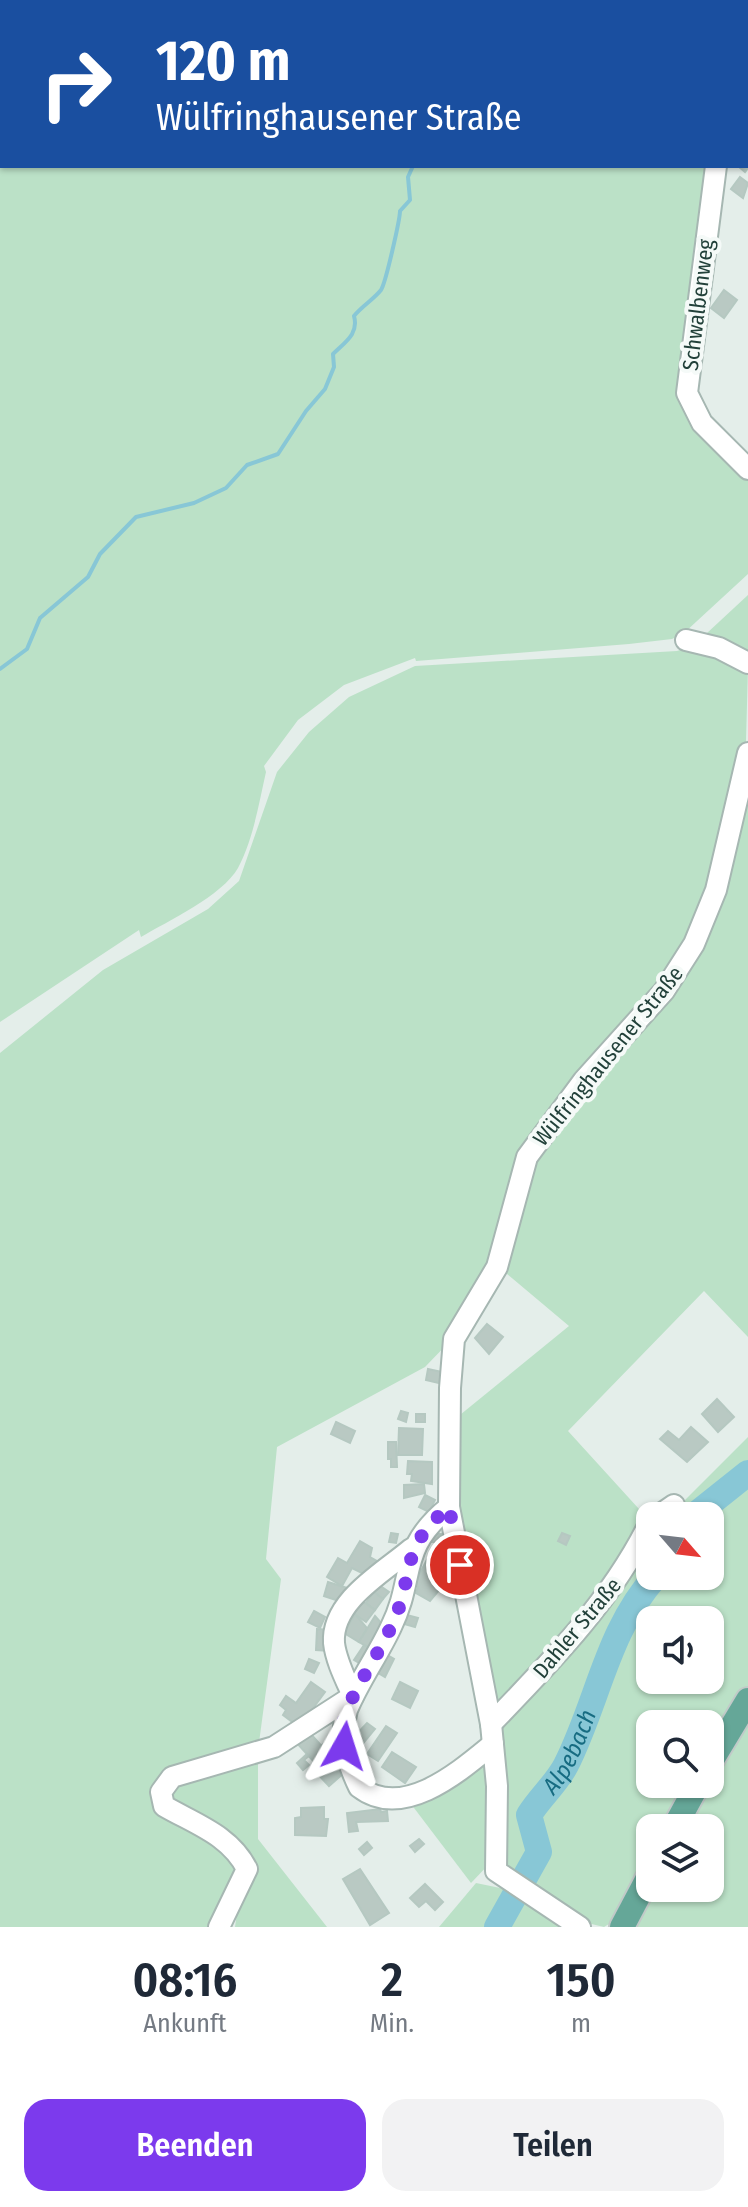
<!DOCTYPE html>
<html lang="de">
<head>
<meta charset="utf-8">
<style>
  body { margin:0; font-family:"Fira Sans Condensed",sans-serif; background:#f2f2f3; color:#1f2937; height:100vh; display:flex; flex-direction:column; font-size:30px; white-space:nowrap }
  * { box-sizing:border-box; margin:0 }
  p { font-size:26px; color:#747a83 }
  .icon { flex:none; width:44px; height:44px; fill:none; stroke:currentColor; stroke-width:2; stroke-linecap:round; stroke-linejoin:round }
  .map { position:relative; height:1927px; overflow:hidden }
  .drawer { display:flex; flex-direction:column; background:#fff; flex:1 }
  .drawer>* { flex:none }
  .banner { position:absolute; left:0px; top:0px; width:748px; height:168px; box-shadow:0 2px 6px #0004; background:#1a4fa0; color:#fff; overflow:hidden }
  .needle { width:52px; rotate:118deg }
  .fabs { position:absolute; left:636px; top:1502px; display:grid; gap:16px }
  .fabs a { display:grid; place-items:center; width:88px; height:88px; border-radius:16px; background:#fff; box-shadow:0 2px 6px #0004; font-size:40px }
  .pin { position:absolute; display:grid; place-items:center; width:68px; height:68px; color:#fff; margin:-34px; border:4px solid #fff; border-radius:50%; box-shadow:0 2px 8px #0007 }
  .me { position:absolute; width:88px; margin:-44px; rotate:6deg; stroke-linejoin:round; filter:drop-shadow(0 0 6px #0008) }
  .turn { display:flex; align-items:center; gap:28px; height:168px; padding:0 24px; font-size:36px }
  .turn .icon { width:104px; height:104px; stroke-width:2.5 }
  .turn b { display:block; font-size:56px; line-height:68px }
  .eta { display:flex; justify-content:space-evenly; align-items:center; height:136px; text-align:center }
  .eta b { font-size:48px; font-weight:600; line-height:56px }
  .button { display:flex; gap:16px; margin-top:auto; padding:16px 24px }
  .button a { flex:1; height:92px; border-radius:24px; background:#7c3aed; color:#fff; font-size:32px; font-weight:600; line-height:92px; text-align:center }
  .button a+a { background:#f2f2f3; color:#1f2937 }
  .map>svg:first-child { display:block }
</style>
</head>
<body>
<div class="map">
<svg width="748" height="1927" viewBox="0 0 748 1927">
  <rect width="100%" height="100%" fill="#e4eeea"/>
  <!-- green -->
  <g fill="#bbe1c7" fill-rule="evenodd">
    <path d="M 94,0 L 488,0 L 88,2 Z"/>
    <path d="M 0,31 L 2,166 L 711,166 L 681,405 L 748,475 L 748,574 L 684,633 L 672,639 L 629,644 L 416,661 L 415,658 L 344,685 L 298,720 L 264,766 L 266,772 C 259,803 253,840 238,868 C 222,896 168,921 141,937 L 139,930 L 0,1022 Z"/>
    <path d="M 748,595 L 748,657 L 707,642 L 706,634 Z"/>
    <path d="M 689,647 L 748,667 L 746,741 L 712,891 L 689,943 L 525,1155 L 496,1266 L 452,1339 L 425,1367 L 277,1447 L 266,1559 L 281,1579 L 258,1750 L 160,1792 L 236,1850 L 238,1883 L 232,1927 L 0,1927 L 0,1053 L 103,970 L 208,909 L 239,881 L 277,772 L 309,732 L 349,697 L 415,666 L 677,651 Z"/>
    <path d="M 748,784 L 748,1337 L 704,1291 L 568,1431 L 649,1520 L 504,1707 L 494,1705 L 458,1508 L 455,1419 L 569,1326 L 500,1268 L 538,1153 L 659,1008 Z"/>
    <path d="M 748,1437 L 748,1687 L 710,1748 L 710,1724 L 650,1724 L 650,1784 L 691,1784 L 667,1828 L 650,1828 L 650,1860 L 619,1918 L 604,1927 L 579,1921 L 501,1863 L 503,1744 L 498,1724 L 650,1542 L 650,1576 L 710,1576 L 710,1516 L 669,1516 ZM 650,1620 L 710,1620 L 710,1680 L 650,1680 Z"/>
    <path d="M 748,1713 L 748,1927 L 630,1927 L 651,1888 L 710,1888 L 710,1828 L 684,1828 Z"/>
    <path d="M 258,1754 L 258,1839 L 327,1927 L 235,1927 L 241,1885 L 249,1868 L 165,1805 L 174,1778 Z"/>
    <path d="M 486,1757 L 489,1763 L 490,1863 L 471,1883 L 408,1800 Z"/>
    <path d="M 476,1883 L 505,1889 L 571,1927 L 439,1927 Z"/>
  </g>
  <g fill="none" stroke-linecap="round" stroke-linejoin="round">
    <!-- stream -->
    <g stroke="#88c7d6" stroke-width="4">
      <path d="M 379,0 L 379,2"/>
      <path d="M 0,669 L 27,649 L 40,618 L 88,577 L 100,554 L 136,517 L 194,503 L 226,488 L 247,465 L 278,454 L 306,411 L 325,389 L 334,367 L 333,354 C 345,342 359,334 354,316 C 361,307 374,299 381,290 C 386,282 400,219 400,211 L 410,200 L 408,177 L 413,166"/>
    </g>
    <!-- river -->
    <g stroke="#88c7d6" stroke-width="26">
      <path d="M 694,1516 L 748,1473"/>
      <path id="s1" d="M 497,1927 L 539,1852 L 529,1815 C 540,1797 557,1783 566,1765 C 598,1702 607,1630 656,1576"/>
    </g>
  </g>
  <!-- building -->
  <g fill="#b9c9c3" stroke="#b5c8c1" stroke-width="2">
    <path d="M 746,139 L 748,168 L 745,172 L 738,166 L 746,166 Z"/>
    <path d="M 740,177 L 748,183 L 743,198 L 731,189 Z"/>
    <path d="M 724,290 L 737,300 L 724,318 L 711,308 Z"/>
    <path d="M 487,1324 L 503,1337 L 489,1354 L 475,1338 Z"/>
    <path d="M 428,1369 L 442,1372 L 439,1383 L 426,1380 Z"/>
    <path d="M 717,1399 L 734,1417 L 718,1432 L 702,1414 Z"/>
    <path d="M 401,1411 L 408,1413 L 406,1422 L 398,1419 Z"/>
    <rect x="416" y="1414" width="9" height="8"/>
    <path d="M 336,1422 L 355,1431 L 350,1443 L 331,1434 Z"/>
    <path d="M 691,1427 L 708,1442 L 687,1462 L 660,1439 L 668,1431 L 679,1440 Z"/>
    <path d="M 399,1428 L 423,1429 L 422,1455 L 398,1455 Z"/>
    <path d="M 388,1442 L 396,1442 L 397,1467 L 391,1467 L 391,1459 L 388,1459 Z"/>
    <path d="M 408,1461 L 432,1462 L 432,1484 L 411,1481 L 412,1474 L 407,1474 Z"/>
    <path d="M 424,1484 L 425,1493 L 404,1498 L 404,1485 Z"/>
    <path d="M 425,1495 L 435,1500 L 429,1512 L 419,1507 Z"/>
    <path d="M 391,1533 L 398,1534 L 396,1543 L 389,1542 Z"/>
    <path d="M 562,1533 L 570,1536 L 566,1545 L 558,1541 Z"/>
    <rect x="430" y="1534" width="11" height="8"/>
    <path d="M 360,1541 L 372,1548 L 370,1557 L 382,1564 L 374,1579 L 352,1568 L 342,1586 L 327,1577 L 338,1558 L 347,1563 Z"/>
    <path d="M 430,1554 L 443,1561 L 438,1569 L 445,1573 L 440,1589 L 430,1601 L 416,1593 L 418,1587 L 414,1584 Z"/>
    <path d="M 328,1582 L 347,1588 L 342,1602 L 324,1596 Z"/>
    <path d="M 379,1585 L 389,1592 L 383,1599 L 374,1592 Z"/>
    <path d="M 374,1592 L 383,1599 L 375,1610 L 366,1603 Z"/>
    <path d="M 362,1601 L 375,1610 L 366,1622 L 353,1613 Z"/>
    <path d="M 314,1611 L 325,1617 L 320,1628 L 308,1622 Z"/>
    <path d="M 355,1614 L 367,1628 L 359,1642 L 344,1633 Z"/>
    <path d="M 403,1614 L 418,1618 L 415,1627 L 401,1623 Z"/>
    <path d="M 375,1616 L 382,1624 L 369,1648 L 359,1642 Z"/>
    <path d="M 317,1629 L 331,1630 L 330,1651 L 316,1650 Z"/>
    <path d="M 364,1645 L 374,1650 L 364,1666 L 354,1660 Z"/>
    <path d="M 384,1653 L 394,1659 L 385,1677 L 375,1671 Z"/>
    <path d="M 309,1659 L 319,1663 L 314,1673 L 305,1669 Z"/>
    <path d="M 311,1682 L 325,1692 L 299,1727 L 283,1715 L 286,1710 L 280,1705 L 286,1696 L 296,1703 Z"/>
    <path d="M 400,1682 L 418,1691 L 410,1708 L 392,1699 Z"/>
    <path d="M 367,1723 L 375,1729 L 360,1747 L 352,1739 Z"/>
    <path d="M 386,1726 L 397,1733 L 378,1761 L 367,1754 Z"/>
    <path d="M 308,1731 L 328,1753 L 316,1764 L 296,1742 Z"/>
    <path d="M 331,1737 L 337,1744 L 328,1753 L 321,1746 Z"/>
    <path d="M 392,1752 L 416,1767 L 405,1783 L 382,1767 Z"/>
    <path d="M 328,1753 L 345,1772 L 329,1786 L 312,1768 Z"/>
    <path d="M 307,1754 L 309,1756 L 304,1760 L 309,1765 L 303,1770 L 297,1763 Z"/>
    <path d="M 324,1807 L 324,1819 L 328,1819 L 326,1836 L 295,1835 L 295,1818 L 301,1817 L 301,1808 Z"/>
    <path d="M 380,1809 L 381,1812 L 387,1811 L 388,1821 L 356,1822 L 358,1831 L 349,1832 L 347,1813 Z"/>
    <path d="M 419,1839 L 424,1844 L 415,1852 L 410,1846 Z"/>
    <path d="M 367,1842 L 372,1848 L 364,1855 L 359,1849 Z"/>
    <path d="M 360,1869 L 389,1913 L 370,1925 L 343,1879 Z"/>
    <path d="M 425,1884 L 443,1902 L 435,1910 L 426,1901 L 419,1907 L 410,1898 Z"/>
  </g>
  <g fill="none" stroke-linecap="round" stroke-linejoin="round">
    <defs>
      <g id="minor">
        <path d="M 738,2 L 738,0"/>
        <path d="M 716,166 L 687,393 L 702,423 L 748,469"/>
        <path d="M 686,640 L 719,648 L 748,663"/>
        <path d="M 449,1507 C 397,1549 416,1576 391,1627 C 378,1655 359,1681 347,1710 C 339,1737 347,1762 359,1787 C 403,1821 460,1771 493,1744"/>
        <path d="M 658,1516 L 674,1505"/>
        <path d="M 353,1696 C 346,1680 336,1661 334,1643 C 331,1601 384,1572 411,1549"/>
        <path d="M 491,1724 C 552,1661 611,1601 650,1522"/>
        <path d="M 219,1927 L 247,1869 C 230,1835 195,1824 164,1806 L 161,1792 L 172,1777 L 274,1747 L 353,1696"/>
        <path d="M 580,1927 L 496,1871 L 497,1786 L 491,1724 L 449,1507 L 450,1388 L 454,1339 L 497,1267 L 527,1157 L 584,1080 L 664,991 L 694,944 L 716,890 L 748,753"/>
      </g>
      <g id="major">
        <path d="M 710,1763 L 748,1700"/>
        <path d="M 674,1828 L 698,1784"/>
        <path d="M 622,1927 L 650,1874"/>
      </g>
    </defs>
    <!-- minor casing -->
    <use href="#minor" stroke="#a6b7b2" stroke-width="24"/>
    <!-- major casing -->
    <use href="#major" stroke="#c1cac8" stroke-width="28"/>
    <!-- minor -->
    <use href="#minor" stroke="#fff" stroke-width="20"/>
    <!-- major -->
    <use href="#major" stroke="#65a798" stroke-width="24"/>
  </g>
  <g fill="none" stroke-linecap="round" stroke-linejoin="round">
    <!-- route -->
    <path stroke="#7c3aed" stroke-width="14" stroke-dasharray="0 25.2" d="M 344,1746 L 343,1724 L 347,1710 C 359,1681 378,1655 391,1627 C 416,1576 397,1549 449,1507 L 460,1565"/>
  </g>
  <g text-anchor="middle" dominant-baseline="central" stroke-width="8" stroke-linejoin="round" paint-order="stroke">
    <!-- street labels -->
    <g font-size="22" fill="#22413a" stroke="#f5faf8">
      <text transform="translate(698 305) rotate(-83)">Schwalbenweg</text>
      <text transform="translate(608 1056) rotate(-51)">Wülfringhausener Straße</text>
      <text transform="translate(577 1628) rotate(-50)">Dahler Straße</text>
    </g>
    <!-- water labels -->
    <g font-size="24" font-style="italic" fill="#176c82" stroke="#f5faf8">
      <text stroke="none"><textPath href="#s1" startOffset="200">Alpebach</textPath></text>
    </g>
  </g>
</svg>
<div class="fabs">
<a><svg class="needle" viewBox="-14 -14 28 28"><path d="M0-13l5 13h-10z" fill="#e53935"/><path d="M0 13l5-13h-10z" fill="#747a83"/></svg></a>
<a><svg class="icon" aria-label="sound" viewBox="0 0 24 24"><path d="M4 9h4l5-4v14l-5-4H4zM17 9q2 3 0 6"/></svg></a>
<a><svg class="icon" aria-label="search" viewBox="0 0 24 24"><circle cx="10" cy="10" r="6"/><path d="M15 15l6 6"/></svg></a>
<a><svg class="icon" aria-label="layers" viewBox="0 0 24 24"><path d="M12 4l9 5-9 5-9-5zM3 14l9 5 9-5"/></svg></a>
</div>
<div class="pin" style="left:460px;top:1565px;background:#d93025"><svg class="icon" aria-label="arrive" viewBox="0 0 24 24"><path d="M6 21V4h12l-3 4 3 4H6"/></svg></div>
<svg class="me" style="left:344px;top:1746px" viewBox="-20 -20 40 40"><path d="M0-17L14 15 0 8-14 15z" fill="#7c3aed" stroke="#fff" stroke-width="4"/></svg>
<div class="banner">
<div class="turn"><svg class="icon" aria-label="right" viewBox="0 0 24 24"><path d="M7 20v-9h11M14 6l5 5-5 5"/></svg><div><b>120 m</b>Wülfringhausener Straße</div></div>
</div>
</div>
<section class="drawer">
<div class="eta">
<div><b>08:16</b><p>Ankunft</p></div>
<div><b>2</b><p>Min.</p></div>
<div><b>150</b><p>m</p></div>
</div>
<div class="button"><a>Beenden</a><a>Teilen</a></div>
</section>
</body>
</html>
